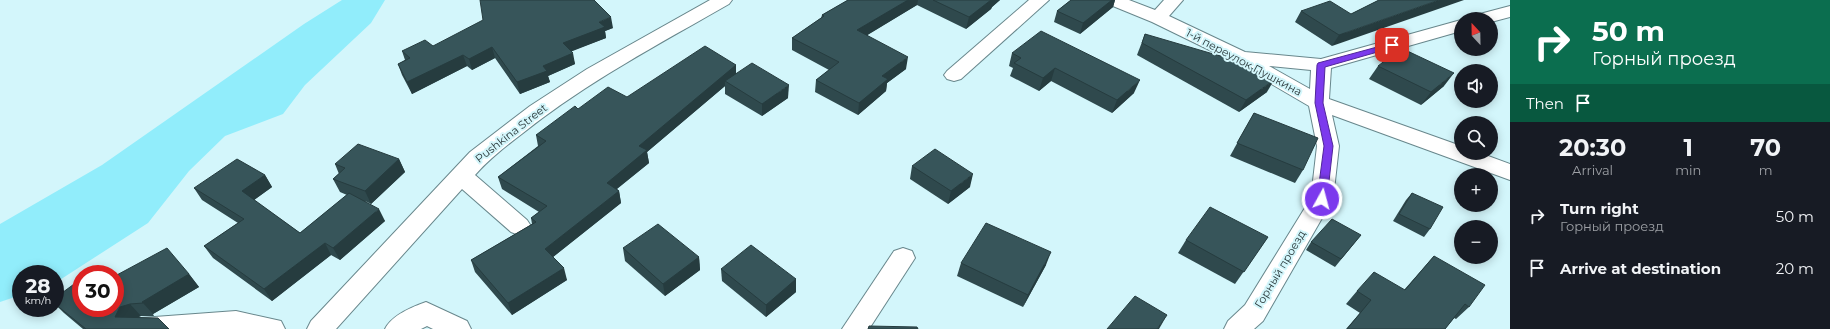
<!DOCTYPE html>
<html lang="en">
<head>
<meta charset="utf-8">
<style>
  body { margin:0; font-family:Montserrat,sans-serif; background:#242831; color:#f1f3f6; height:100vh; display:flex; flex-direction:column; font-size:15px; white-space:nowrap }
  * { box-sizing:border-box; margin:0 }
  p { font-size:13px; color:#9ea1a6 }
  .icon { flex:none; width:22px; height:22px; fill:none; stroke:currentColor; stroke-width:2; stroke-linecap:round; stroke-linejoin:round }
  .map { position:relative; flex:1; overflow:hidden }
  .panel { display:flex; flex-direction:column; background:#171b24; width:320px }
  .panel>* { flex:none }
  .hud { background:#0b6e4f; color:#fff; overflow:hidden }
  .needle { width:26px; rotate:338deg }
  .fabs { position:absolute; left:1454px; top:12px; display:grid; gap:8px }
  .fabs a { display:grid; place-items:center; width:44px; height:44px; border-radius:50%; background:#171b24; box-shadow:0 2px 10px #0003; font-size:20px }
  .speed { position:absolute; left:12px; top:265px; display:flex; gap:8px; font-size:20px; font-weight:700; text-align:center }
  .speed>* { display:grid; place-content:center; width:52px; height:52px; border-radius:50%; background:#171b24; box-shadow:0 2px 10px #0003; line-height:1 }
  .speed small { font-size:10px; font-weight:400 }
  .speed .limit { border:6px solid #d22; background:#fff; color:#111 }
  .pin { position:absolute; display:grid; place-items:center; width:34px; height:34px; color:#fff; margin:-17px; border-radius:8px; box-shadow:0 2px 6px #0006 }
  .me { position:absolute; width:44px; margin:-22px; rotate:7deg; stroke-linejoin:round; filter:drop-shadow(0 0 3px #0008) }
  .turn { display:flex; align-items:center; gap:14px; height:84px; padding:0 16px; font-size:18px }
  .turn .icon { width:52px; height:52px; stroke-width:2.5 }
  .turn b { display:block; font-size:28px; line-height:34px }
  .then { display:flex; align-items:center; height:38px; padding:0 16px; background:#0003; gap:8px; font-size:15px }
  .eta { display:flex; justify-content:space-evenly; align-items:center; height:68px; text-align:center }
  .eta b { font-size:24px; font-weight:700; line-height:28px }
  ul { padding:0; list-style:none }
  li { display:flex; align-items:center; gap:12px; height:52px; padding:0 16px }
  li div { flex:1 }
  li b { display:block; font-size:15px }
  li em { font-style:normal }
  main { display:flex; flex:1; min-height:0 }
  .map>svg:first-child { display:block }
</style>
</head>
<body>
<main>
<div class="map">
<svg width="1510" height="329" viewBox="0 0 1510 329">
  <rect width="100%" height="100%" fill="#d3f6fb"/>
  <!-- green -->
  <path fill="#91edfb" d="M 342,0 L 385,0 L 371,23 L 305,85 L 283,114 L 225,136 L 189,171 L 148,223 L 55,283 L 55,274 L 21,274 L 21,295 L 0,302 L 0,224 L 102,165 L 304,24 Z"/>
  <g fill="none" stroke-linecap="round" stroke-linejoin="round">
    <defs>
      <g id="minor">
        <path d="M 710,0 L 732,0 L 729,4 C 659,44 587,82 523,133 C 506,146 489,159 475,175 L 527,220 L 531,226 L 527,232 L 519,235 L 511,232 L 462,189 L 336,329 L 307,329 L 311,321 L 470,152 L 530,106 L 587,69 Z"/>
        <path d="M 1029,0 L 1049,0 L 961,79 L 954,81 L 947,79 L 944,75 L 947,71 Z"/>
        <path d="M 1105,0 L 1129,0 L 1155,10 L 1164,0 L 1183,0 L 1169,16 L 1245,52 L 1321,59 L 1461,20 L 1461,31 L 1331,68 L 1329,99 L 1461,146 L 1461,153 L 1480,153 L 1510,164 L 1510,180 L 1332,115 L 1339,146 L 1333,199 L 1263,321 L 1254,329 L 1224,329 L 1228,321 L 1245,305 L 1311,198 L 1317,146 L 1309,106 L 1232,61 L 1152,22 L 1108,4 ZM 1269,66 L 1311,70 L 1310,89 Z"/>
        <path d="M 1510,6 L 1510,17 L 1491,22 L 1491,19 L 1473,19 L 1476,15 Z"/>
        <path d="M 903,248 L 912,251 L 915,258 L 869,329 L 842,329 L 894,251 Z"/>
        <path d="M 426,302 L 467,321 L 471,329 L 433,329 L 427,326 L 421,329 L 385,329 C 392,315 412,307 426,302 Z"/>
        <path d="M 236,311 L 281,321 L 285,329 L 128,329 L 132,321 L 141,318 Z"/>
      </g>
    </defs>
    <!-- minor casing -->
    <use href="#minor" stroke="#68878c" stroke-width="2"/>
    <!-- minor -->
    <use href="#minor" fill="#fff" fill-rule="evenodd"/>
  </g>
  <!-- wall -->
  <g fill="#2f494d">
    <path d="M 848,0 L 1000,0 L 992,7 L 991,9 L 966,29 L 917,5 L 867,35 L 906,69 L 887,83 L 886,91 L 858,115 L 815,92 L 816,80 L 829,70 L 792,50 L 792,38 L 821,18 L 822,15 Z"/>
    <path d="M 1071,0 L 1115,0 L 1113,7 L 1080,34 L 1054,22 L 1057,11 Z"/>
    <path d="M 1379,0 L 1332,46 L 1295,22 L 1301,11 L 1351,14 Z"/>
    <path d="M 613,28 L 605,31 L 606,38 L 571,51 L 575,64 L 548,76 L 550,82 L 520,94 L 495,58 L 472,70 L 467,66 L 412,94 L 402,75 L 398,64 L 405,60 L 402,51 L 433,46 Z"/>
    <path d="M 1145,34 L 1267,92 L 1239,112 L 1137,55 Z"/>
    <path d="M 1012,53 L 1134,93 L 1112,113 L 1051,81 L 1039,91 L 1010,76 L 1013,68 L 1009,66 Z"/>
    <path d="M 736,65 L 736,73 L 788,98 L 762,116 L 725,94 L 725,86 L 647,152 L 649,163 L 617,189 L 619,191 L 621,203 L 553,257 L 567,280 L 512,315 L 475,272 L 471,260 L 532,224 L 531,218 L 539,212 L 502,189 L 498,177 L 538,146 L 536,135 L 578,109 L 627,97 Z"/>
    <path d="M 1378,66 L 1444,86 L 1421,105 L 1369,79 Z"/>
    <path d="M 1254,113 L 1303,170 L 1295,183 L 1230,156 Z"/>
    <path d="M 399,159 L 405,172 L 371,204 L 365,201 L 385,221 L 340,260 L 331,255 L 272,301 L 213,258 L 204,246 L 238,223 L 202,200 L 194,188 L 265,175 L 272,187 L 254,200 L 300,233 L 347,195 L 340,192 L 333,179 L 339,174 L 335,164 Z"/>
    <path d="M 912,166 L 970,187 L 948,204 L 910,179 Z"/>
    <path d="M 1412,193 L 1430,229 L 1424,237 L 1393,221 L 1406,200 Z"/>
    <path d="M 1361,235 L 1335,267 L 1306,250 L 1311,242 Z"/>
    <path d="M 1268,237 L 1235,284 L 1178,253 L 1186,240 Z"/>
    <path d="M 623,248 L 699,257 L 700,270 L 665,296 L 625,261 Z"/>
    <path d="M 1434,256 L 1469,307 L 1456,319 L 1454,318 L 1445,329 L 1346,329 L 1360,313 L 1346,304 L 1357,291 L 1404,290 Z"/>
    <path d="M 961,263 L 1046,265 L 1023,307 L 957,276 Z"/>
    <path d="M 721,269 L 796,279 L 796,292 L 766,317 L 722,281 Z"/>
    <path d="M 189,274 L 199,287 L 153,314 L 154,316 L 141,316 L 138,317 L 169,329 L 83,329 L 64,313 L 55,304 L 55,298 L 81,308 Z"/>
  </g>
  <!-- shaded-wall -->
  <g fill="#263c3f">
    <path d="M 908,0 L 918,0 L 917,5 L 856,42 L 857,30 Z"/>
    <path d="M 991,0 L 1000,0 L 992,7 L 991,9 L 966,29 L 969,17 Z"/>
    <path d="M 1112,0 L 1115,0 L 1113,7 L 1080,34 L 1083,23 Z"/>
    <path d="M 1439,0 L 1464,0 L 1332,46 L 1339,35 Z"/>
    <path d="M 611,17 L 613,28 L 605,31 L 606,38 L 565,54 L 563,43 L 599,22 Z"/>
    <path d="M 492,47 L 495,58 L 472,70 L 469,59 Z"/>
    <path d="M 573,53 L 575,64 L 548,76 L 550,82 L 520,94 L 517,82 L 543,66 Z"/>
    <path d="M 463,55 L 467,66 L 412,94 L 407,82 Z"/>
    <path d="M 908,57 L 906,69 L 887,83 L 886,91 L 858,115 L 859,103 L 882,76 Z"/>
    <path d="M 736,65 L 736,77 L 725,81 L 725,86 L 647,152 L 649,163 L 609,195 L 607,183 L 639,146 Z"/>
    <path d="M 1055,68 L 1051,81 L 1039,91 L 1043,78 Z"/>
    <path d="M 1454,73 L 1444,86 L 1421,105 L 1431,92 Z"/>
    <path d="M 1140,80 L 1134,93 L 1112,113 L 1117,100 Z"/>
    <path d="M 1274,80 L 1267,92 L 1239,112 L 1246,100 Z"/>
    <path d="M 789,85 L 788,98 L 762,116 L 762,104 Z"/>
    <path d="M 399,159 L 405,172 L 371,204 L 365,191 Z"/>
    <path d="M 973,174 L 970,187 L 948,204 L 951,191 Z"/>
    <path d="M 265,175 L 272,187 L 250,203 L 242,191 Z"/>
    <path d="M 619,191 L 621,203 L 548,261 L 545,249 Z"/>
    <path d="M 379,209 L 385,221 L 340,260 L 333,248 Z"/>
    <path d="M 325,243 L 331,255 L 272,301 L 264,289 Z"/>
    <path d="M 1051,252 L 1046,265 L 1023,307 L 1028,295 Z"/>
    <path d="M 699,257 L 700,270 L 665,296 L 663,284 Z"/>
    <path d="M 564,268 L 567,280 L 512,315 L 508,303 Z"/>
    <path d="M 189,274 L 199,287 L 153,314 L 142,302 Z"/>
    <path d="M 796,279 L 796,292 L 766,317 L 766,305 Z"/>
    <path d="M 130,304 L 141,316 L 132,320 L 115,317 L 120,307 Z"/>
    <path d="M 1167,315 L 1159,329 L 1157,329 Z"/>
  </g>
  <!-- building -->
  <g fill="#37555a" stroke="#263c3f">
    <path d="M 480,0 L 594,0 L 611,17 L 599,22 L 605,27 L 563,43 L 573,53 L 543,66 L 547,71 L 517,82 L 492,47 L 469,59 L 463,55 L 407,82 L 398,64 L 410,58 L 402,51 L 425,40 L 433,46 L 483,20 Z"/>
    <path d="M 848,0 L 908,0 L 857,30 L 908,57 L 882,76 L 888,79 L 859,103 L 816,80 L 839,62 L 792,38 L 824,16 L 822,15 Z"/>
    <path d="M 933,0 L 991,0 L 969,17 Z"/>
    <path d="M 1071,0 L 1112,0 L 1083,23 L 1057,11 Z"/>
    <path d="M 1379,0 L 1439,0 L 1339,35 L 1301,11 L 1330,1 L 1351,14 Z"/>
    <path d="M 1041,31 L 1140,80 L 1117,100 L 1055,68 L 1043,78 L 1014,63 L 1021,58 L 1012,53 Z"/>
    <path d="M 1145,34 L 1227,58 L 1229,56 L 1274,80 L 1246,100 L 1142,43 Z"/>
    <path d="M 705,46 L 736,65 L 639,146 L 647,150 L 607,183 L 619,191 L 545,249 L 564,268 L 508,303 L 471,260 L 536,222 L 531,218 L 547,206 L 498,177 L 546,141 L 536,135 L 575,106 L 578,109 L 608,87 L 627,97 Z"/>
    <path d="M 1401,48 L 1454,73 L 1431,92 L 1378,66 Z"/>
    <path d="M 752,63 L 789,85 L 762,104 L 725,81 Z"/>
    <path d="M 1254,113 L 1318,138 L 1303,170 L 1237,143 Z"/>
    <path d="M 358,144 L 399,159 L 365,191 L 333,179 L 345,168 L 335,164 Z"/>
    <path d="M 935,149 L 973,174 L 951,191 L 912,166 Z"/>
    <path d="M 237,159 L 265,175 L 242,191 L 300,233 L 349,193 L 379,209 L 333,248 L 325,243 L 264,289 L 204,246 L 244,219 L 194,188 Z"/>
    <path d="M 1412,193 L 1443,207 L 1430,229 L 1399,214 Z"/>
    <path d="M 1210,207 L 1268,237 L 1244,272 L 1186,240 Z"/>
    <path d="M 1332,219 L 1361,235 L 1341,259 L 1311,242 Z"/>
    <path d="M 986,223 L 1051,252 L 1028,295 L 961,263 Z"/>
    <path d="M 658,224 L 699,257 L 663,284 L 623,248 Z"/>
    <path d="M 751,245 L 796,279 L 766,305 L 721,269 Z"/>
    <path d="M 167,248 L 189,274 L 142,302 L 143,303 L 130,304 L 120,307 L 115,317 L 158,318 L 169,329 L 86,329 L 55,304 L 55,298 L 81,279 L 81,308 L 115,308 L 115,276 Z"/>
    <path d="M 1434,256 L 1485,285 L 1469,307 L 1465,304 L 1445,329 L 1347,329 L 1371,300 L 1357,291 L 1374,272 L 1405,290 Z"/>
    <path d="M 1135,296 L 1167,315 L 1157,329 L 1107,329 Z"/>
    <path d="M 869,326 L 917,327 L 918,329 L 868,329 Z"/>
  </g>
  <!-- route -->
  <path fill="#7c3aed" stroke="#51269a" d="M 1392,43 L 1396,45 L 1395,47 L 1325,67 L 1323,103 L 1333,146 L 1327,199 L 1322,203 L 1319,202 L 1317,199 L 1324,146 L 1315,103 L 1317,65 L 1318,63 Z"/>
  <g text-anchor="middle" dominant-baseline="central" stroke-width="4" stroke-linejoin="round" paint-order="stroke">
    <!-- street labels -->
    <g font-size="11" fill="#283638" stroke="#d3f6fb">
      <text transform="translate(1244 62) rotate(28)">1-й переулок Пушкина</text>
      <text transform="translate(511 133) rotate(-38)">Pushkina Street</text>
      <text transform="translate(1280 269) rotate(-59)">Горный проезд</text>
    </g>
  </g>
</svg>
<div class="fabs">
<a><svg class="needle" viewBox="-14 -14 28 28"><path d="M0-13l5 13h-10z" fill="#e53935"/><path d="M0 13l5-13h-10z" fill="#9ea1a6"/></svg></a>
<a><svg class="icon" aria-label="sound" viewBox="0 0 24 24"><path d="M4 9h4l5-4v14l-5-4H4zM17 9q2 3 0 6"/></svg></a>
<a><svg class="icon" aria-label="search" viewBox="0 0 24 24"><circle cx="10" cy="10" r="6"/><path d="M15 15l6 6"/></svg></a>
<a>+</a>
<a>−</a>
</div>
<div class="speed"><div>28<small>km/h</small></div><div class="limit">30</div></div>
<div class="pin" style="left:1392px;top:45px;background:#d93025"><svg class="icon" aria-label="arrive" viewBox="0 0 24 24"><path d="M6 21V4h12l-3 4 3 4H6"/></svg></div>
<svg class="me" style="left:1322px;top:199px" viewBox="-20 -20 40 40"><circle r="17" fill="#7c3aed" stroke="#fff" stroke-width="3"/><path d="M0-11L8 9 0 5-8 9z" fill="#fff"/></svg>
</div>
<section class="panel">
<div class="hud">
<div class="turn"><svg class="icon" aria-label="right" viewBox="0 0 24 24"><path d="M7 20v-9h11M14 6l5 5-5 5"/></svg><div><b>50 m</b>Горный проезд</div></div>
<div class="then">Then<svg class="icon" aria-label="arrive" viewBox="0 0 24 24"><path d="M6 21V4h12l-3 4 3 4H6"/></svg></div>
</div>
<div class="eta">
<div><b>20:30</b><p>Arrival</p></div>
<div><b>1</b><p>min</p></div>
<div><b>70</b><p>m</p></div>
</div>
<ul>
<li><svg class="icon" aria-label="right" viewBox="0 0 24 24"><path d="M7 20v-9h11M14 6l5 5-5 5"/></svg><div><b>Turn right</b><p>Горный проезд</p></div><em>50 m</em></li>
<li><svg class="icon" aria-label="arrive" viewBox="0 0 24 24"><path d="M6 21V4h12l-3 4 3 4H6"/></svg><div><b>Arrive at destination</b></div><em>20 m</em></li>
</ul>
</section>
</main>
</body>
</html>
